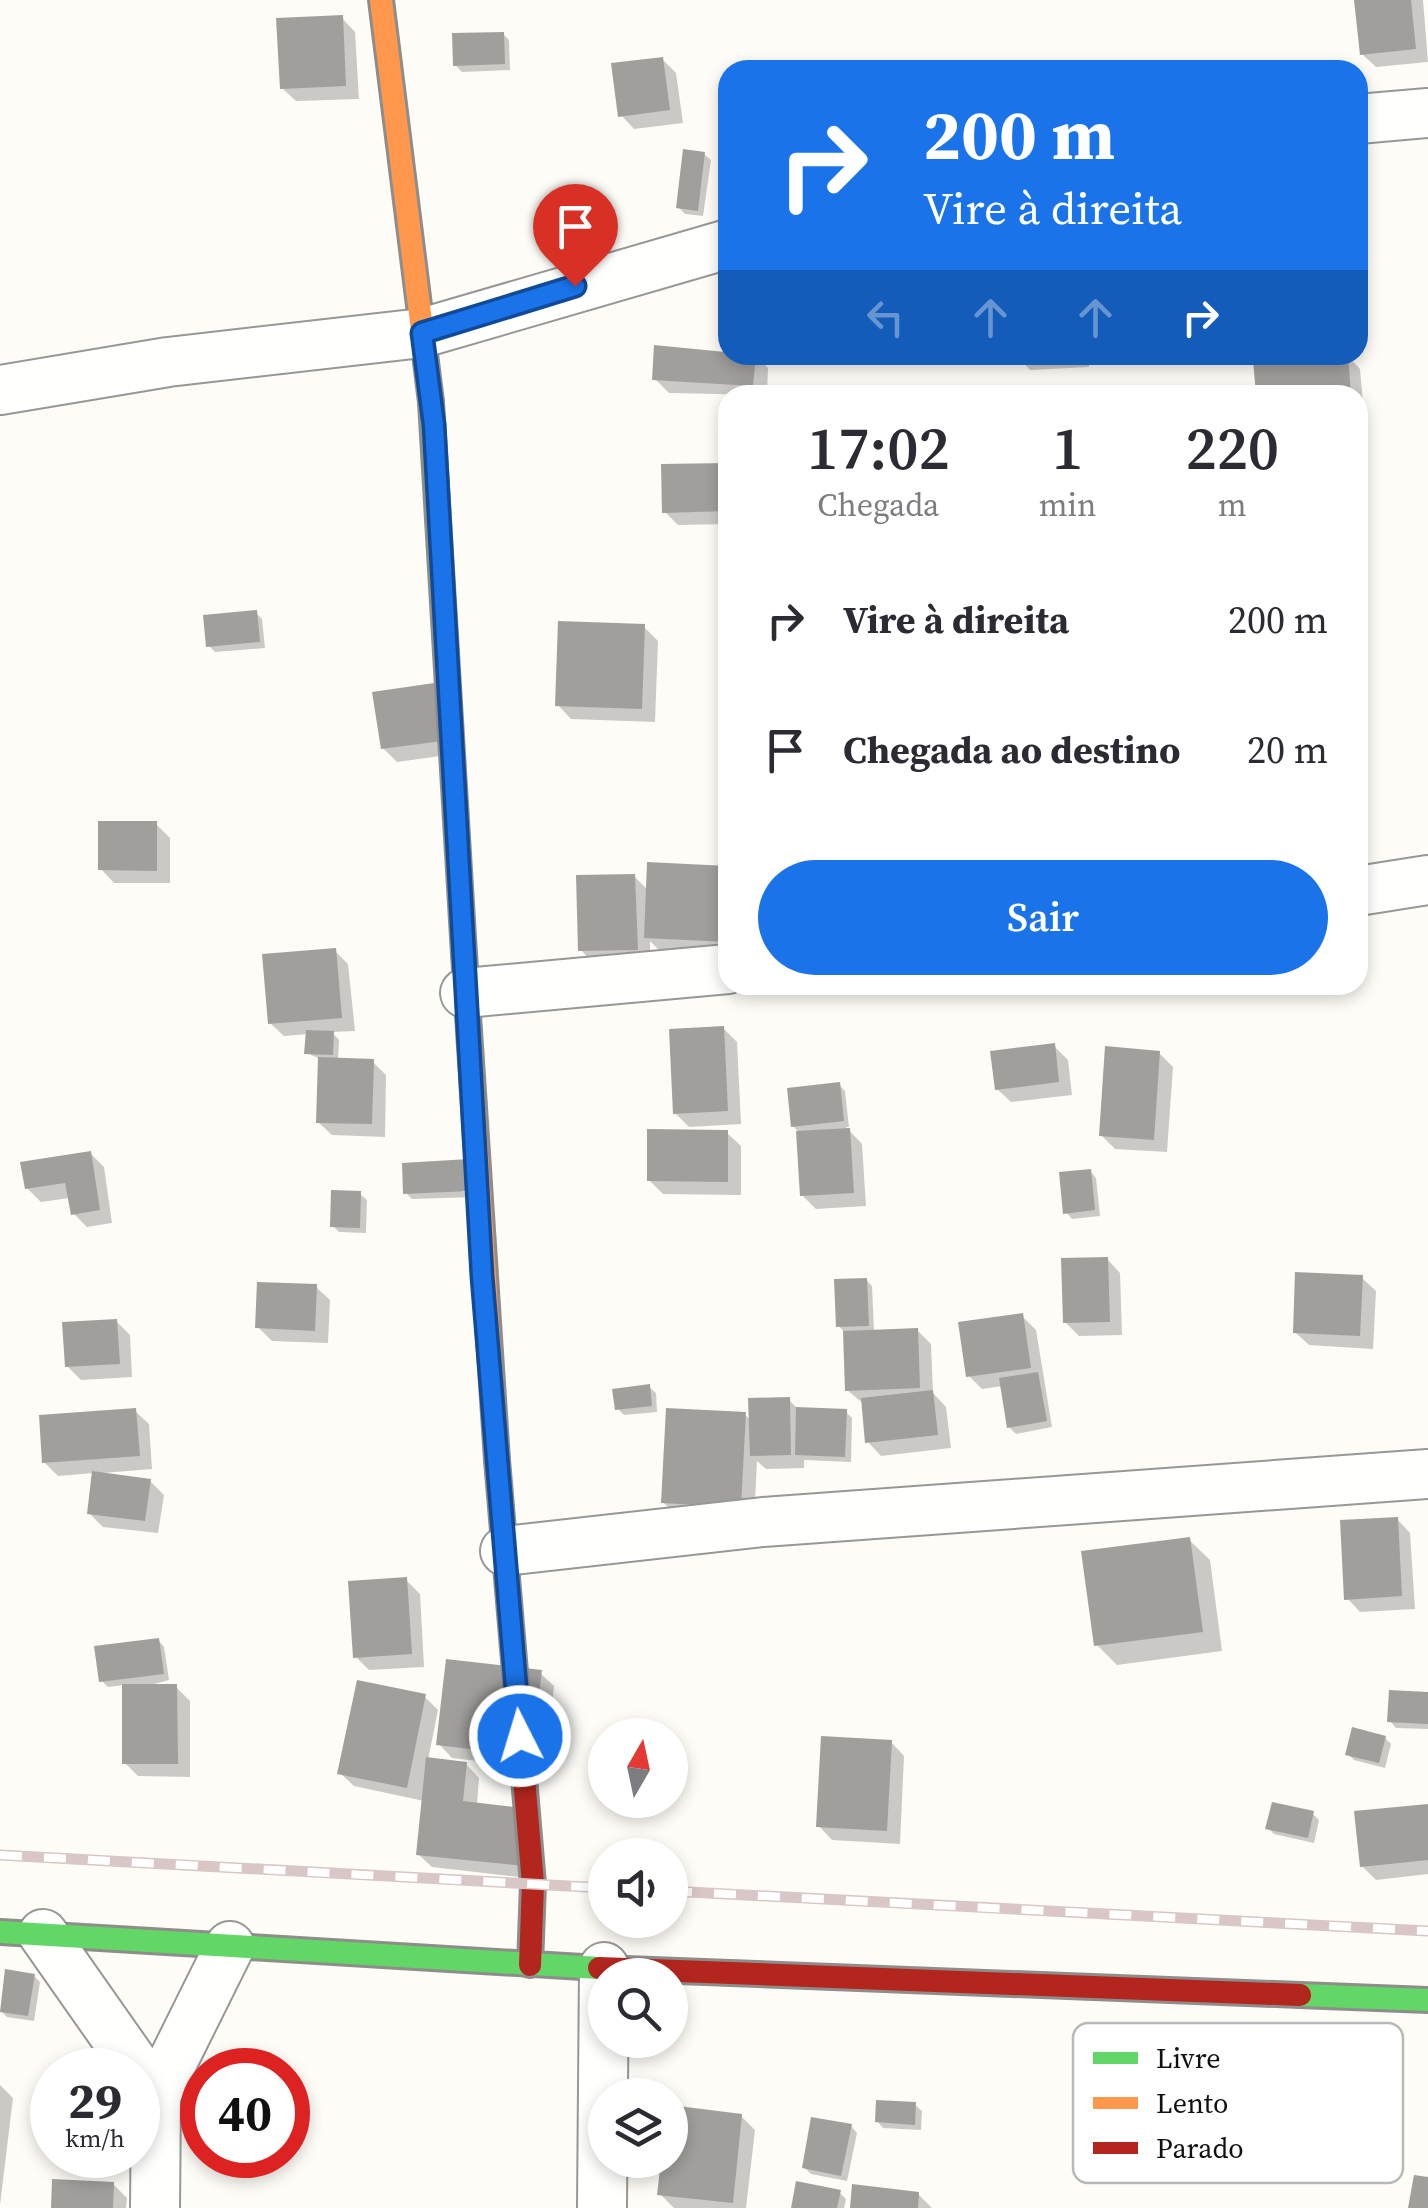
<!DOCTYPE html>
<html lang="pt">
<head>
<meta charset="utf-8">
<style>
  body { margin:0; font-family:"Source Serif 4",serif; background:#f2f2f3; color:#2b2b33; height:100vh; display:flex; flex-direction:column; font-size:38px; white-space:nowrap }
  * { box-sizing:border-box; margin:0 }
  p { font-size:32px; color:#7c7c81 }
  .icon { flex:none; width:55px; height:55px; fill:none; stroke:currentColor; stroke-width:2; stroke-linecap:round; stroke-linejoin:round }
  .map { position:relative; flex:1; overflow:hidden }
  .panel { position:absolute; left:718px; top:385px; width:650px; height:610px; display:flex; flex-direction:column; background:#fff; border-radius:30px; box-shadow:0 5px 15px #0003 }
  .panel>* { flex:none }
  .hud { position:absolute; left:718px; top:60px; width:650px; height:305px; border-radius:30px; box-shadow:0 5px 15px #0003; background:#1a73e8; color:#fff; overflow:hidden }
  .needle { width:65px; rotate:9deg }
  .controls { position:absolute; left:588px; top:1718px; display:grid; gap:20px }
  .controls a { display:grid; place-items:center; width:100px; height:100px; border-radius:50%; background:#fff; box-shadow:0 5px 15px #0003; font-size:50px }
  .speed { position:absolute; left:30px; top:2048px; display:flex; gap:20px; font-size:50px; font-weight:700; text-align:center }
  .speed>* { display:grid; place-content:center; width:130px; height:130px; border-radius:50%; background:#fff; box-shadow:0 5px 15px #0003; line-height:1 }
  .speed small { font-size:25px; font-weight:400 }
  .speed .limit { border:15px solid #d22; background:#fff; color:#111 }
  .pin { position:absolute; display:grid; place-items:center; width:85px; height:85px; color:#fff; margin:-102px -42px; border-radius:50% 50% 50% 0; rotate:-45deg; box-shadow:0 0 10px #0007 }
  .pin .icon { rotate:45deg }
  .me { position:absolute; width:110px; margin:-55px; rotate:355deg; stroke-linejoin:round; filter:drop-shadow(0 0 8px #0008) }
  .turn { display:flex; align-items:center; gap:35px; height:210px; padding:0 40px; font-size:45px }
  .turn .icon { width:130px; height:130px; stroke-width:2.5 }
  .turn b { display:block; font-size:70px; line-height:85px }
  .lanes { display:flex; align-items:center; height:95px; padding:0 40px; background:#0003; justify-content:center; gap:50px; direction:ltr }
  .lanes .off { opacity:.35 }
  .eta { display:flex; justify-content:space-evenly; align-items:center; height:170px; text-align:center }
  .eta b { font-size:60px; font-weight:600; line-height:70px }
  .cta { display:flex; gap:20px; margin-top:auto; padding:20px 40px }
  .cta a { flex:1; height:115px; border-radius:60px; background:#1a73e8; color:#fff; font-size:40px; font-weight:600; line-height:115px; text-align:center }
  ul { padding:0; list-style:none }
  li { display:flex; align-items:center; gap:30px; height:130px; padding:0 40px }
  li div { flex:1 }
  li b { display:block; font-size:38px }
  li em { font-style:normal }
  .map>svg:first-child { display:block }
</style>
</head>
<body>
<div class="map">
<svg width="1428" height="2208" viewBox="0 0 1428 2208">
  <rect width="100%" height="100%" fill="#fdfcf7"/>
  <!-- shadow -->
  <g fill="#0003">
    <path d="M 1357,0 L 1423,0 L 1428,62 L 1376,67 L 1362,54 Z"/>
    <path d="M 342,18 L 355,32 L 359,99 L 296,101 L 282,88 Z"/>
    <path d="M 503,34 L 509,40 L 510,70 L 462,72 L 455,65 Z"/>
    <path d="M 662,59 L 676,73 L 683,123 L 634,129 L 621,115 Z"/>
    <path d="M 704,154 L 711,160 L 703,216 L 685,214 L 678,207 Z"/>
    <path d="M 755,355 L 768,368 L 767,395 L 669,393 L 655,379 Z"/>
    <path d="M 1016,355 L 1088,355 L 1089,367 L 1030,370 Z"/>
    <path d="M 1347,355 L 1360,369 L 1367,448 L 1358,449 L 1358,395 L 1258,395 Z"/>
    <path d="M 728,465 L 728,524 L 678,525 L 665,512 Z"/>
    <path d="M 256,613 L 262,619 L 265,648 L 215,652 L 209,646 Z"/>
    <path d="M 644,627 L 658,641 L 655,722 L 571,719 L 558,705 Z"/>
    <path d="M 375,694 L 462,753 L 397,762 L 383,748 Z"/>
    <path d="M 156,824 L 170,838 L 170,883 L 114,883 L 101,869 Z"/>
    <path d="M 728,868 L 728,954 L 660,951 L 650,941 L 650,963 L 594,964 L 581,950 L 634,876 L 648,890 Z"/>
    <path d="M 335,951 L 348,964 L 355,1031 L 332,1032 L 339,1040 L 338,1060 L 373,1062 L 386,1075 L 385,1137 L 332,1135 L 318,1122 L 320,1059 L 307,1053 L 308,1034 L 284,1036 L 270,1023 Z"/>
    <path d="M 723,1028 L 737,1042 L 741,1124 L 689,1127 L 675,1113 Z"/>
    <path d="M 1054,1046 L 1068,1060 L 1072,1095 L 1011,1102 L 997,1089 Z"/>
    <path d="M 1159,1053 L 1173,1067 L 1167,1152 L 1115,1149 L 1101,1135 Z"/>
    <path d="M 839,1085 L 845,1091 L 849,1127 L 846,1127 L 862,1144 L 866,1206 L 816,1209 L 802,1195 L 798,1131 L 793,1126 Z"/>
    <path d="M 727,1133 L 741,1146 L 741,1195 L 663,1194 L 649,1180 Z"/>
    <path d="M 90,1153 L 104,1167 L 112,1223 L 87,1227 L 73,1213 L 70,1198 L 41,1202 L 27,1188 Z"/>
    <path d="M 405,1165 L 475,1197 L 412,1199 L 406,1193 Z"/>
    <path d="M 1090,1171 L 1096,1178 L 1100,1216 L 1072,1219 L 1066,1212 Z"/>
    <path d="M 360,1194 L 367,1200 L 366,1233 L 339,1232 L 333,1226 Z"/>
    <path d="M 1107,1259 L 1120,1273 L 1122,1335 L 1079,1336 L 1065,1322 Z"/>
    <path d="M 1362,1278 L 1376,1291 L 1373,1349 L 1309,1345 L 1295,1332 Z"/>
    <path d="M 866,1280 L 872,1286 L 874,1332 L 917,1330 L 931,1344 L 933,1393 L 946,1407 L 951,1448 L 881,1456 L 868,1442 L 864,1404 L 847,1390 L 845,1333 L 839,1326 Z"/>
    <path d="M 316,1287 L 330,1300 L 328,1343 L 272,1341 L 258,1327 Z"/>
    <path d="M 1022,1316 L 1036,1330 L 1052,1427 L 1016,1434 L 1009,1427 L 1003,1386 L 982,1389 L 969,1376 Z"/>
    <path d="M 116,1321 L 130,1335 L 132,1377 L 81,1380 L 67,1366 Z"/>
    <path d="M 649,1387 L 656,1393 L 657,1412 L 624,1415 L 618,1409 Z"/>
    <path d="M 789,1400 L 799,1410 L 846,1412 L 852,1418 L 851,1462 L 804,1460 L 804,1468 L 766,1469 L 757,1461 L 754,1520 L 677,1516 L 663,1502 L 745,1415 L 751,1420 Z"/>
    <path d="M 135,1411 L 149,1424 L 152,1469 L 103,1473 L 150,1481 L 164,1495 L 158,1533 L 103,1527 L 89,1513 L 94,1473 L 58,1476 L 44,1462 Z"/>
    <path d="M 1397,1519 L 1410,1533 L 1415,1609 L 1360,1612 L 1347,1598 Z"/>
    <path d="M 1189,1540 L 1210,1560 L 1222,1651 L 1117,1665 L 1096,1644 Z"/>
    <path d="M 406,1580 L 420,1594 L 424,1667 L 369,1670 L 356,1657 Z"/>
    <path d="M 158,1640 L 164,1647 L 169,1680 L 143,1687 L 176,1687 L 190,1701 L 190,1777 L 138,1776 L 125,1763 L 124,1685 L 108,1687 L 102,1681 Z"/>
    <path d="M 540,1673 L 554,1686 L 545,1769 L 452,1758 L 439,1744 Z"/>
    <path d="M 1428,1694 L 1428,1729 L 1396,1728 L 1390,1721 Z"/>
    <path d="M 424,1696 L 438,1710 L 428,1760 L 466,1764 L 479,1778 L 477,1805 L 537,1879 L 432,1867 L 418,1854 L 424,1801 L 354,1786 L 340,1773 Z"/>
    <path d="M 1385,1738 L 1391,1744 L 1385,1768 L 1354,1760 L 1348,1754 Z"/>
    <path d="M 891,1742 L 904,1756 L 900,1844 L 832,1840 L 819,1826 Z"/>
    <path d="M 1428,1807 L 1428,1874 L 1376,1880 L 1362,1866 Z"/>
    <path d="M 1313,1814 L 1319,1820 L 1314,1843 L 1274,1834 L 1268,1828 Z"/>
    <path d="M 34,1976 L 40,1982 L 34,2021 L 7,2017 L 0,2010 Z"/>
    <path d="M 0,2085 L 13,2098 L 0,2205 Z"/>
    <path d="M 915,2105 L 922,2111 L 921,2130 L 883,2128 L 877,2121 Z"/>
    <path d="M 670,2108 L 741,2116 L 755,2130 L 746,2208 L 674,2208 L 660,2194 L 664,2160 L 670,2160 Z"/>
    <path d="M 851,2126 L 857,2133 L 847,2181 L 811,2174 L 804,2167 Z"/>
    <path d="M 113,2184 L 127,2198 L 126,2208 L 54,2208 Z"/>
    <path d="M 839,2192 L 846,2199 L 844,2208 L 794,2208 Z"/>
    <path d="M 918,2194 L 932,2208 L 852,2208 Z"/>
  </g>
  <!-- building -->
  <g fill="#a19f9c">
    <path d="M 1354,0 L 1411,0 L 1416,49 L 1360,55 Z"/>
    <path d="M 343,15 L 346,86 L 280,89 L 276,18 Z"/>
    <path d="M 504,32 L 505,64 L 453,66 L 452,33 Z"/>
    <path d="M 663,57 L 670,110 L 618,117 L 611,63 Z"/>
    <path d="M 683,149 L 705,152 L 698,211 L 676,208 Z"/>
    <path d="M 654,345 L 756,355 L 753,386 L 652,380 Z"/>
    <path d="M 1313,355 L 1348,355 L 1351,395 L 1256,395 L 1253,360 Z"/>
    <path d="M 728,463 L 728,511 L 662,513 L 661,464 Z"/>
    <path d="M 257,610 L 260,642 L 206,647 L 203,615 Z"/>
    <path d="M 558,621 L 645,624 L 642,709 L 555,706 Z"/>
    <path d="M 441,682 L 450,740 L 381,749 L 372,692 Z"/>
    <path d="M 98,821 L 157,821 L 157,871 L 98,870 Z"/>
    <path d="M 647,862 L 728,866 L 728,942 L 644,938 Z"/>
    <path d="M 635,874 L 638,950 L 578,951 L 576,875 Z"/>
    <path d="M 336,948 L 342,1018 L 268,1024 L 262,954 Z"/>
    <path d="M 724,1026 L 728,1111 L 673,1114 L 669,1029 Z"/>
    <path d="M 306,1030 L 334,1031 L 333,1055 L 304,1054 Z"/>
    <path d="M 1055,1043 L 1059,1082 L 995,1090 L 990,1051 Z"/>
    <path d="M 1105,1046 L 1160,1051 L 1154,1140 L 1099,1136 Z"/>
    <path d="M 318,1057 L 374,1059 L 372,1124 L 316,1123 Z"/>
    <path d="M 840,1082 L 844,1121 L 791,1127 L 787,1088 Z"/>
    <path d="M 850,1128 L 854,1193 L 800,1196 L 796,1131 Z"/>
    <path d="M 647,1129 L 728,1130 L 728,1182 L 647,1181 Z"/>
    <path d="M 91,1151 L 100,1210 L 71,1215 L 65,1183 L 25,1189 L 20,1162 Z"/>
    <path d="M 469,1159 L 470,1191 L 403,1194 L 402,1163 Z"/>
    <path d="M 1091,1169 L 1095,1210 L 1063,1214 L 1059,1172 Z"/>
    <path d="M 331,1190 L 361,1191 L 360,1228 L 330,1227 Z"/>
    <path d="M 1108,1257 L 1110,1322 L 1063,1323 L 1061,1258 Z"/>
    <path d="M 1295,1272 L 1363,1275 L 1360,1336 L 1293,1333 Z"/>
    <path d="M 867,1278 L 869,1326 L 836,1327 L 834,1279 Z"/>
    <path d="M 257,1282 L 317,1284 L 315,1331 L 255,1328 Z"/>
    <path d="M 1023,1313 L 1031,1368 L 966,1377 L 958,1322 Z"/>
    <path d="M 117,1319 L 120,1364 L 65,1367 L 62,1322 Z"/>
    <path d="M 918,1328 L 920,1388 L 845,1391 L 843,1331 Z"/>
    <path d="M 1038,1372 L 1047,1421 L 1007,1428 L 999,1378 Z"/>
    <path d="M 650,1384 L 652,1406 L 615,1410 L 612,1389 Z"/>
    <path d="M 933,1390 L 938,1435 L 865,1443 L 861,1398 Z"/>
    <path d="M 790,1397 L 791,1455 L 750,1456 L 748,1398 Z"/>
    <path d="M 796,1407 L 847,1409 L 845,1457 L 795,1455 Z"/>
    <path d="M 136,1408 L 140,1456 L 42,1463 L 39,1415 Z"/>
    <path d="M 666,1408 L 746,1412 L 741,1507 L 661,1503 Z"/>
    <path d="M 92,1471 L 151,1479 L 145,1521 L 87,1514 Z"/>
    <path d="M 1398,1517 L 1402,1596 L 1344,1600 L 1340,1520 Z"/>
    <path d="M 1190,1537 L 1203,1632 L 1094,1646 L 1081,1551 Z"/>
    <path d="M 407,1577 L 412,1654 L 353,1658 L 348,1581 Z"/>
    <path d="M 159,1638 L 164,1674 L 99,1682 L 94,1646 Z"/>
    <path d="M 446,1659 L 542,1670 L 532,1756 L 436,1745 Z"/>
    <path d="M 357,1680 L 426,1694 L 407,1788 L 337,1774 Z"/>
    <path d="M 122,1684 L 177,1684 L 178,1764 L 122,1764 Z"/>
    <path d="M 1389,1690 L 1428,1692 L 1428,1724 L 1387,1722 Z"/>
    <path d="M 1352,1727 L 1386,1736 L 1379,1763 L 1345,1755 Z"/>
    <path d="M 821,1736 L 892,1740 L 887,1831 L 816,1827 Z"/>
    <path d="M 426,1757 L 467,1762 L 463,1801 L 530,1809 L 524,1866 L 416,1855 Z"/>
    <path d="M 1272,1802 L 1314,1811 L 1308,1838 L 1265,1829 Z"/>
    <path d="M 1428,1804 L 1428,1860 L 1360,1867 L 1354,1811 Z"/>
    <path d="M 5,1969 L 35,1974 L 28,2016 L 0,2012 Z"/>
    <path d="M 876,2100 L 916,2102 L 915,2125 L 875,2122 Z"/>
    <path d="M 670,2105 L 742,2114 L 733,2203 L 657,2195 L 661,2160 L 670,2160 Z"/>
    <path d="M 811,2117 L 852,2124 L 841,2176 L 802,2168 Z"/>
    <path d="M 1414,2175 L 1428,2177 L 1428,2208 L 1408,2208 Z"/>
    <path d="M 52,2179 L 114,2182 L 113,2208 L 51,2208 Z"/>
    <path d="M 796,2181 L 841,2190 L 837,2208 L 791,2208 Z"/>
    <path d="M 852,2184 L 919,2192 L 918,2208 L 850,2208 Z"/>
  </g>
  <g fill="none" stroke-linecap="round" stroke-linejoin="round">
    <defs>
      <g id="street">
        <path d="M 1358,119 L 1428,113"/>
        <path d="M 0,390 L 168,362 L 422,333 L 728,244"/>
        <path d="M 1358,891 L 1428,880"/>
        <path d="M 465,993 L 728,969"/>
        <path d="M 505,1551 L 763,1522 L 1428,1474"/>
        <path d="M 43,1934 L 156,2095"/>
        <path d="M 155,2208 L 156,2095 L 230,1946"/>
        <path d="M 602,2208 L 604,1967"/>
      </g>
      <g id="fast">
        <path d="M 431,402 L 464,954"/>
        <path d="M 0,1932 L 599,1968"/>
        <path d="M 1300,1995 L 1428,2000"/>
      </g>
      <g id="slow">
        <path d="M 381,0 L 431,402"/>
        <path d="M 464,954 L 497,1460"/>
      </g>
      <g id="jam">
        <path d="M 497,1460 L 533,1884 L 530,1965"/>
        <path d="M 599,1968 L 1300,1995"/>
      </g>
    </defs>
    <!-- street casing -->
    <use href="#street" stroke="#979795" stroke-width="52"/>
    <!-- fast casing -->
    <use href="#fast" stroke="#8e8d8b" stroke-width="28"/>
    <!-- slow casing -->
    <use href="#slow" stroke="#8e8d8b" stroke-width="28"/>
    <!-- jam casing -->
    <use href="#jam" stroke="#8e8d8b" stroke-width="28"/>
    <!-- street -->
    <use href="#street" stroke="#fffffe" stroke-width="48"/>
    <!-- fast -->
    <use href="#fast" stroke="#63d668" stroke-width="22"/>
    <!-- slow -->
    <use href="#slow" stroke="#ff974d" stroke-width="22"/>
    <!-- jam -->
    <use href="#jam" stroke="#b3261e" stroke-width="22"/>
    <defs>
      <g id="rail">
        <path d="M 0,1855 L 605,1888"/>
        <path d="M 670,1891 L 1428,1931"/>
      </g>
    </defs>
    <!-- rail casing -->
    <use href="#rail" stroke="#d9c6c7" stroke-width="11"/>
    <!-- rail -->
    <use href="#rail" stroke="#fff" stroke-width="8" stroke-dasharray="22" stroke-linecap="butt"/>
  </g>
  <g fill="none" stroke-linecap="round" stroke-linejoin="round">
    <defs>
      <path id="route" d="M 520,1736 L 482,1276 L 434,425 L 422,333 L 575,286"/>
    </defs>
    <!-- route casing -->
    <use href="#route" stroke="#114b97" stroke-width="25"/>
    <!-- route -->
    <use href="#route" stroke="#1a73e8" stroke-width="18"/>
  </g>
  <!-- legend -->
  <rect x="1073" y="2023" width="330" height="160" rx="15" fill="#fff" stroke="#b8b8b8" stroke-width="2.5"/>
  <rect x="1093" y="2052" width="45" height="12" fill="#63d668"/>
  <rect x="1093" y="2097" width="45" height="12" fill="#ff974d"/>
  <rect x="1093" y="2142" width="45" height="12" fill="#b3261e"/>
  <g font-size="28" fill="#111">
    <text x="1156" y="2068">Livre</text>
    <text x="1156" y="2113">Lento</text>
    <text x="1156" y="2158">Parado</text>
  </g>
</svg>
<div class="controls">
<a><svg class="needle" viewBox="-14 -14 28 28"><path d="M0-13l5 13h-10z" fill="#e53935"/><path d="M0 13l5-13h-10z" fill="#7c7c81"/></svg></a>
<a><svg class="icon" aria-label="sound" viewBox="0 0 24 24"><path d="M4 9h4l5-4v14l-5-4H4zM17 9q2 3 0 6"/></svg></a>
<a><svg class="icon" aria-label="search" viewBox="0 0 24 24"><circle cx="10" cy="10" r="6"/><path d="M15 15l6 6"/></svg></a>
<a><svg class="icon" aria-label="layers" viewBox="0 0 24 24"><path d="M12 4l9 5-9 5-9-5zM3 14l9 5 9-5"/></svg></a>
</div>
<div class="speed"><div>29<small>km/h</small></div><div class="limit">40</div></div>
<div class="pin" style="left:575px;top:286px;background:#d93025"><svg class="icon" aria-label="arrive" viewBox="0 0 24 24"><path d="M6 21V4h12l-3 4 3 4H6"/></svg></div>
<svg class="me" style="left:520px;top:1736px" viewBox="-20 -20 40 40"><circle r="17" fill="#1a73e8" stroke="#fff" stroke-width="3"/><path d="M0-11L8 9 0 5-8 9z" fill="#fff"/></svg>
<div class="hud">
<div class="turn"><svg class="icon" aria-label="right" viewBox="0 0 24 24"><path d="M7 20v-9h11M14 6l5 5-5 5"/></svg><div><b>200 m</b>Vire à direita</div></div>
<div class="lanes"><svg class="icon off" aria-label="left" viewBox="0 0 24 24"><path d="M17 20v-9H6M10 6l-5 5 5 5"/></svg><svg class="icon off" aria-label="ahead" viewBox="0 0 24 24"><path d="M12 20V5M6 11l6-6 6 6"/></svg><svg class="icon off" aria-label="ahead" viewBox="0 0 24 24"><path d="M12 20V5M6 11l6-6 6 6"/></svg><svg class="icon" aria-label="right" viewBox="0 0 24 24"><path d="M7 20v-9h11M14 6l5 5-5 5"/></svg></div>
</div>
<section class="panel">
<div class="eta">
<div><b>17:02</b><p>Chegada</p></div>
<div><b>1</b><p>min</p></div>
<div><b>220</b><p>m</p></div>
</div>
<ul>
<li><svg class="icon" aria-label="right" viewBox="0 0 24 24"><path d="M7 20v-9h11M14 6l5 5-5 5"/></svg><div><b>Vire à direita</b></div><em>200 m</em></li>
<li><svg class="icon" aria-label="arrive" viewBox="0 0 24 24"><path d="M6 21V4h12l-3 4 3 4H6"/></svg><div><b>Chegada ao destino</b></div><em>20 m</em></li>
</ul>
<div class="cta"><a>Sair</a></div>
</section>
</div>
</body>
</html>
